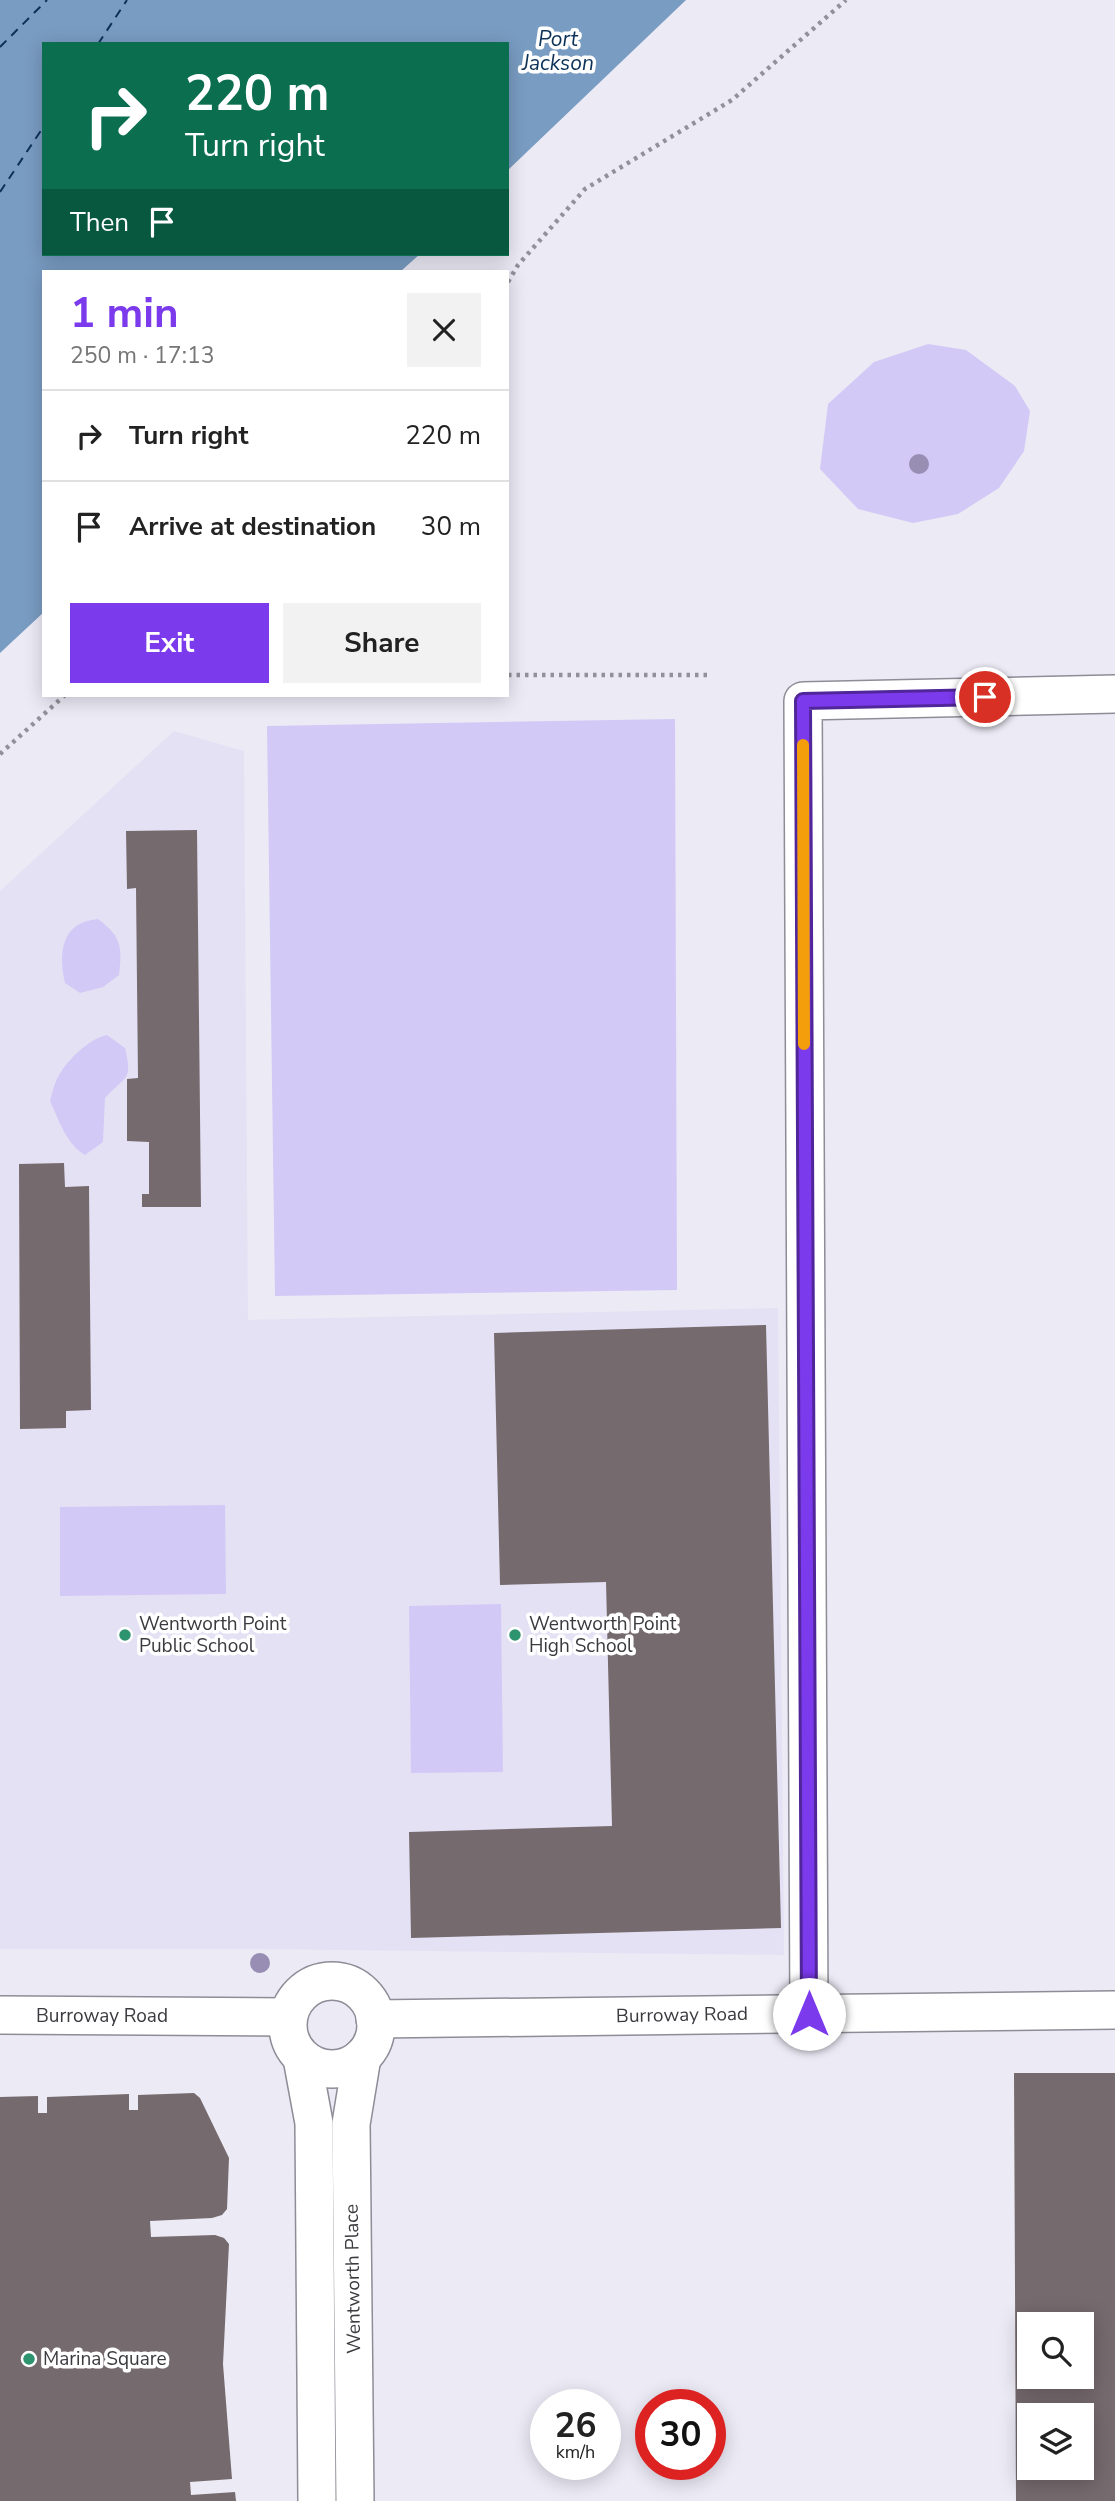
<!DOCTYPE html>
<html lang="en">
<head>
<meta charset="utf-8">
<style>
  body { margin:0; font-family:"Nunito Sans",sans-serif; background:#f2f2f2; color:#222; height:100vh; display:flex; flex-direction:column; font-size:26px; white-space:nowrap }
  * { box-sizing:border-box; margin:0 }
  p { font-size:23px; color:#767676 }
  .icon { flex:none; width:38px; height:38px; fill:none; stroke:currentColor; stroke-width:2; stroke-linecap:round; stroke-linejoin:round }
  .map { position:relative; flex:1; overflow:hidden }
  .drawer { position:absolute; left:42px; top:270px; width:467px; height:427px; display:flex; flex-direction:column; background:#fff; border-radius:0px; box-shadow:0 4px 18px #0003 }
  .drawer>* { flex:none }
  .guide { position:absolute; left:42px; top:42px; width:467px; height:214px; border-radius:0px; box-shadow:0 4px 18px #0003; background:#0b6e4f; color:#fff; overflow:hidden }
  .buttons { position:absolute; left:1017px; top:2312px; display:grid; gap:14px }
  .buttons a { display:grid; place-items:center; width:77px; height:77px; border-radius:0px; background:#fff; box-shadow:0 4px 18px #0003; font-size:35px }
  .speed { position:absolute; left:530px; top:2389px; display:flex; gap:14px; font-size:35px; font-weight:700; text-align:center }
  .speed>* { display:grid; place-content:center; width:91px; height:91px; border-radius:50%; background:#fff; box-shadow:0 4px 18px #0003; line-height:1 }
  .speed small { font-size:18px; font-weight:400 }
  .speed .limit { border:10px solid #d22; background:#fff; color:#111 }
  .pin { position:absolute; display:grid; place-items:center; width:60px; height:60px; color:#fff; margin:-30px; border:4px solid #fff; border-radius:50%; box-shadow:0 2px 7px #0007 }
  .me { position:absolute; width:77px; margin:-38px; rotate:0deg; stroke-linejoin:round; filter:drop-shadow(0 0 5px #0008) }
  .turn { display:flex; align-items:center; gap:24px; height:147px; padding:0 28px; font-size:32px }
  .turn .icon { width:91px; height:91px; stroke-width:2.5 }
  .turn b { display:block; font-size:49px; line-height:60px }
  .then { display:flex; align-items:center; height:66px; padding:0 28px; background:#0003; gap:14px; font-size:26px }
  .round { display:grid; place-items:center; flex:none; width:74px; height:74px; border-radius:0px; background:#f2f2f2 }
  .head { display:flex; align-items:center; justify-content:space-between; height:119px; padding:0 28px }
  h1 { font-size:42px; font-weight:700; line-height:52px; color:#7c3aed }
  .action { display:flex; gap:14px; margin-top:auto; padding:14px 28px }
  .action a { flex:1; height:80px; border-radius:0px; background:#7c3aed; color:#fff; font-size:28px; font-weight:700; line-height:80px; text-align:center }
  .action a+a { background:#f2f2f2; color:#222 }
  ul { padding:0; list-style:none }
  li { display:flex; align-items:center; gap:21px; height:91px; padding:0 28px; border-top:2px solid #e0e0e0 }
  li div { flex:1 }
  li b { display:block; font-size:26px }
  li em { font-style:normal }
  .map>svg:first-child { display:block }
</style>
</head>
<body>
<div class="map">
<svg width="1115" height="2501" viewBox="0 0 1115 2501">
  <rect width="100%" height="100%" fill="#eceaf5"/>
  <!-- built -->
  <path fill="#e5e1f4" d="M 174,731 L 244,751 L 248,1320 L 778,1308 L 784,1955 L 252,1949 L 0,1949 L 0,891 Z"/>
  <!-- green -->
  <g fill="#d3c9f6">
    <path d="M 928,344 L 966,350 L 1015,386 L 1030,411 L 1024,451 L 999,488 L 958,514 L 913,523 L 858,509 L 820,469 L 828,404 L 874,362 Z"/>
    <path d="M 675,719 L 677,1290 L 275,1296 L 267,726 Z"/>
    <path d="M 98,919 C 122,937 122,947 119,975 L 103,987 L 80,993 L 65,983 C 58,953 61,922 98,919 Z"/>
    <path d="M 107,1035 L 125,1048 C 133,1081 126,1075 105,1098 L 103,1142 L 85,1155 C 66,1144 59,1120 50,1101 C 52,1094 54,1085 57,1079 C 65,1062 88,1039 107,1035 Z"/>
    <path d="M 225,1505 L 226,1594 L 60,1596 L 60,1507 Z"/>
    <path d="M 501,1604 L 503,1772 L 411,1773 L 409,1606 Z"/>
  </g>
  <!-- water -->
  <path fill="#799cc2" d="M 0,0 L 686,0 L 508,170 L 508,44 L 44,44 L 44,254 L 420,254 L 401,271 L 44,271 L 44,612 L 0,653 Z"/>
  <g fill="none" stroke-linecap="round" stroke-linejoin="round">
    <!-- ferry -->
    <g stroke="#0c3258" stroke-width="2" stroke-dasharray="9 7" stroke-linecap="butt">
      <path d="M 98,44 L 127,0"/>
      <path d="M 0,47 L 47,0"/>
      <path d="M 0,192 L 44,126"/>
    </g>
  </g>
  <!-- building -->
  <g fill="#756a6e" fill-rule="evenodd">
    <path d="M 197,830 L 201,1207 L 142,1207 L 142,1194 L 149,1194 L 149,1142 L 127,1141 L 127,1079 L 138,1078 L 136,888 L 127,889 L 126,831 Z"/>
    <path d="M 64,1163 L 65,1187 L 89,1186 L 91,1410 L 66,1411 L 66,1428 L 20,1429 L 19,1164 Z"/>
    <path d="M 766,1325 L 781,1928 L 411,1938 L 409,1832 L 612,1826 L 606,1582 L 500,1585 L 494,1333 Z"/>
    <path d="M 1014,2073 L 1115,2073 L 1115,2501 L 1016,2501 ZM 1029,2324 L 1082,2324 L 1082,2376 L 1029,2376 ZM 1029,2415 L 1082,2415 L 1082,2468 L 1029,2468 Z"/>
    <path d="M 194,2093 L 200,2098 L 229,2158 L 227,2209 L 222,2215 L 212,2218 L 150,2221 L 151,2237 L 215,2235 L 224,2238 L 229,2244 L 223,2364 L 232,2479 L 190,2482 L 191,2495 L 235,2492 L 236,2501 L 0,2501 L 0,2097 L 38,2096 L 38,2113 L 47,2113 L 47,2097 L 129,2094 L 129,2110 L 138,2110 L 138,2095 Z"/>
  </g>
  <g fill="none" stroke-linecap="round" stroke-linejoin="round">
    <defs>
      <g id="minor">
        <circle cx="332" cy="2025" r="44"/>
        <path d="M 809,2014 L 803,701 L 1115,694"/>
        <path d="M 0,2015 L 288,2017"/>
        <path d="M 375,2019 L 1115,2010"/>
        <path d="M 302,2058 L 314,2123 L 317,2501"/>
        <path d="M 355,2501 L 351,2124 L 362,2057"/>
      </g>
    </defs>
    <!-- minor casing -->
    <use href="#minor" stroke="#8e8c96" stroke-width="40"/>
    <!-- path -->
    <g stroke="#929199" stroke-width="4.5" stroke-dasharray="3.5 5" stroke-linecap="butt">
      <path d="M 508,282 L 518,265 L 585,189 L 732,100 L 846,0"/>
      <path d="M 508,675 L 711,675"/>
      <path d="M 0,754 L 65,695"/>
    </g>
    <!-- minor -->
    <use href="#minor" stroke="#fff" stroke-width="37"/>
  </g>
  <!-- trees -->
  <g fill="#988eb4">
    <circle cx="919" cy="464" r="10"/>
    <circle cx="260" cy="1963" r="10"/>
  </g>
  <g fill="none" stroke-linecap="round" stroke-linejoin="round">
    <defs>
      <path id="route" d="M 809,2014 L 803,701 L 985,697"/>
    </defs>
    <!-- route casing -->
    <use href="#route" stroke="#51269a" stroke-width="18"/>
    <!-- route -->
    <use href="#route" stroke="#7c3aed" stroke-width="12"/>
    <!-- slow -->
    <path stroke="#f59e0b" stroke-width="12" d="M 803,745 L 804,1044"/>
  </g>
  <!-- markers -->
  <g fill="#2e936f" stroke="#fff" stroke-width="2.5">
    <circle cx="125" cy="1635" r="7"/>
    <circle cx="515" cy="1635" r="7"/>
    <circle cx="29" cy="2359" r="7"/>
  </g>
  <g text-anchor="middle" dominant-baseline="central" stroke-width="7" stroke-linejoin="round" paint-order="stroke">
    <!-- poi labels -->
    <g font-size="19" fill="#3b3a3f" stroke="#fff" text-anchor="start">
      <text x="139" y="1624">Wentworth Point<tspan x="139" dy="22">Public School</tspan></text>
      <text x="529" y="1624">Wentworth Point<tspan x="529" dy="22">High School</tspan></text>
      <text x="43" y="2359">Marina Square</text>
    </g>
    <!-- street labels -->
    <g font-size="19" fill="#3b3a3f" stroke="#fff">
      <text transform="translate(682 2015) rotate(-1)">Burroway Road</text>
      <text x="102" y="2016">Burroway Road</text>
      <text transform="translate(353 2279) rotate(-91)">Wentworth Place</text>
    </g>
    <!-- water labels -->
    <g font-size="21" font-style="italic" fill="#0c3258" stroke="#fff">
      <text x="558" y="39">Port<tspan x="558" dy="24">Jackson</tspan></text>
    </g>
  </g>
</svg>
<div class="buttons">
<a><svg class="icon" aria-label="search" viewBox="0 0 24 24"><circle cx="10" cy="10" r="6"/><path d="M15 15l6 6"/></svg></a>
<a><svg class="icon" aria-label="layers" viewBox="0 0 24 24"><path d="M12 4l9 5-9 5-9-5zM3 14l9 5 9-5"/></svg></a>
</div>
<div class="speed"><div>26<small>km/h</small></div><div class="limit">30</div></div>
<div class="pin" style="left:985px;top:697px;background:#d93025"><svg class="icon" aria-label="arrive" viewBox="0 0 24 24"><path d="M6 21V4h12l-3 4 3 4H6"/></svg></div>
<svg class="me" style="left:809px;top:2014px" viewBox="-20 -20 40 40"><circle r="19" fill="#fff"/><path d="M0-13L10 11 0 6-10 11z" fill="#7c3aed"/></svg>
<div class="guide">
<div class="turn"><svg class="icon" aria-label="right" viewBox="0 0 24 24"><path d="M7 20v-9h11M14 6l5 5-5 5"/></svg><div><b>220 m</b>Turn right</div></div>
<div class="then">Then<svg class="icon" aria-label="arrive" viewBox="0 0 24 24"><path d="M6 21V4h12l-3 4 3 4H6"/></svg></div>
</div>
<section class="drawer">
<div class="head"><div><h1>1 min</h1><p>250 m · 17:13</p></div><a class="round"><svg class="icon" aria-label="close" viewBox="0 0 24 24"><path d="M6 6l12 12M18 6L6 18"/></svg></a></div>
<ul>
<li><svg class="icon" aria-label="right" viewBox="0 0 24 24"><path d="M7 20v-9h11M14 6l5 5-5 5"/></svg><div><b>Turn right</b></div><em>220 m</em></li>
<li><svg class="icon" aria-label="arrive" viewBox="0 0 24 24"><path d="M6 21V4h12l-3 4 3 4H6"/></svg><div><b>Arrive at destination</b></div><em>30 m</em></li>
</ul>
<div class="action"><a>Exit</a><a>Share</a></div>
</section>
</div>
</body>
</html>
